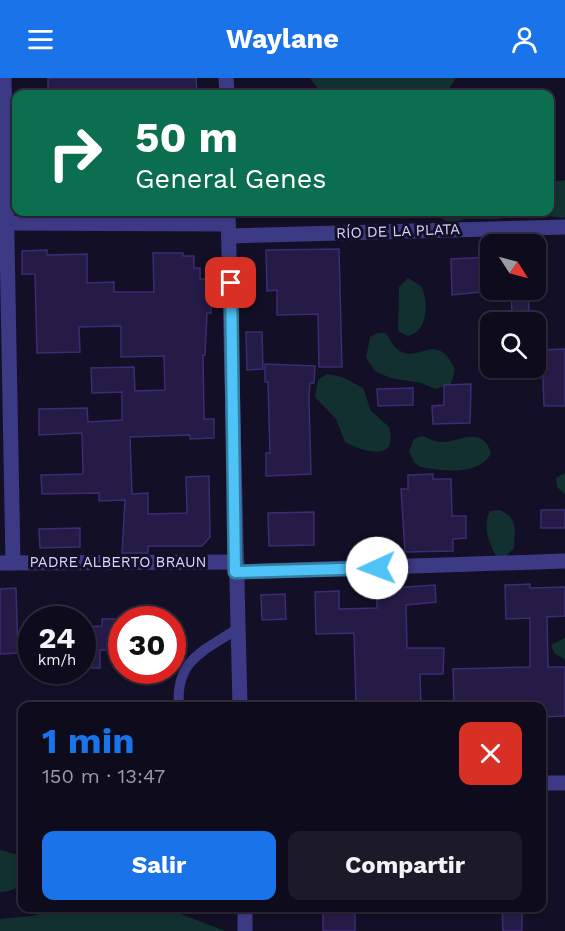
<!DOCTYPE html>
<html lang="es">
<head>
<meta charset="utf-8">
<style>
  body { margin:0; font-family:"Work Sans",sans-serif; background:#1c1929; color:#f1f3f6; height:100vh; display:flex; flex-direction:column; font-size:22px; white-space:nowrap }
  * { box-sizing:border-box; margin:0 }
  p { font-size:20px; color:#9b9ba3 }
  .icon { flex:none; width:33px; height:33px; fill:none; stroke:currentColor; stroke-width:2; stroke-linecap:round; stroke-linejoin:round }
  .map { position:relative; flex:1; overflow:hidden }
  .details { position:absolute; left:18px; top:624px; width:528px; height:210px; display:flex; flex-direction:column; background:#0e0b1c; border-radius:12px; box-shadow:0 2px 4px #0004,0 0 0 2px #2e2b3b }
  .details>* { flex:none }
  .top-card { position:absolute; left:12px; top:12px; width:542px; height:126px; border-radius:12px; box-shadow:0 2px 4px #0004,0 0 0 2px #2e2b3b; background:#0b6e4f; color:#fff; overflow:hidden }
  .needle { width:39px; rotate:126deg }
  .fabs { position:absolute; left:480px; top:156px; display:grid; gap:12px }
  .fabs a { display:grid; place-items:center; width:66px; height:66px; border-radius:12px; background:#0e0b1c; box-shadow:0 2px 4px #0004,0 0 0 2px #2e2b3b; font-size:30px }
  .speed { position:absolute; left:18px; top:528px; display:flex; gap:12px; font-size:30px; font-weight:700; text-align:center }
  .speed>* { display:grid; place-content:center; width:78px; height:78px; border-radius:50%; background:#0e0b1c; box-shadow:0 2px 4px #0004,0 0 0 2px #2e2b3b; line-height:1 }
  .speed small { font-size:15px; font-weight:400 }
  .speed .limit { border:9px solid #d22; background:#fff; color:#111 }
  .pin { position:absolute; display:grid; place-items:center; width:51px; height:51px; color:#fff; margin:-26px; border-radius:12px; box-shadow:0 3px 9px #0006 }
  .me { position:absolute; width:66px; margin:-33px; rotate:268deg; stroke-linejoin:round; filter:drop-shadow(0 0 4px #0008) }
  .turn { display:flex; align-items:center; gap:21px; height:126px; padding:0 24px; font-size:27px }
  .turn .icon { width:78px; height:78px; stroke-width:2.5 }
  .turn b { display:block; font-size:42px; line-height:51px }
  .round { display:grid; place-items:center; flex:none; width:63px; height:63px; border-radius:12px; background:#1c1929 }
  .overview { display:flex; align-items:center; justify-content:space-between; height:102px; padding:0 24px }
  h1 { font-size:36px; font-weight:700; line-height:45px; color:#1a73e8 }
  .action { display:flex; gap:12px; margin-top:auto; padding:12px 24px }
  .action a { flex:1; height:69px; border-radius:12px; background:#1a73e8; color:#fff; font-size:24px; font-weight:700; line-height:69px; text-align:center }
  .action a+a { background:#1c1929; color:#f1f3f6 }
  header { display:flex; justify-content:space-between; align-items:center; height:78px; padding:0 24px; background:#1a73e8; color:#fff; font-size:27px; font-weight:700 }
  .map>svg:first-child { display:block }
</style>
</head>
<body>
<header><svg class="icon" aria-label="menu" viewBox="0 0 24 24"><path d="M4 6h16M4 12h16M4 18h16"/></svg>Waylane<svg class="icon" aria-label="person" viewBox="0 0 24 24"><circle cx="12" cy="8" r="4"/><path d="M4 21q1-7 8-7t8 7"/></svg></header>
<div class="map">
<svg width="565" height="853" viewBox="0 0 565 853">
  <rect width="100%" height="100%" fill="#130f26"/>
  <!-- green -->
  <g fill="#12302f">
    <path d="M 310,0 L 456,0 L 446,16 L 322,16 Z"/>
    <path d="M 565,102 L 565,139 L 563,140 L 523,135 L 499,141 L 466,141 L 450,145 L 436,137 L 437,134 L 549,134 L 549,105 Z"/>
    <path d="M 408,200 L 421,208 C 429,223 428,254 408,258 L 398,253 L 399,209 Z"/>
    <path d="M 378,255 L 386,255 C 390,262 394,271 402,274 C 421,283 438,253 455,292 L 451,306 L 436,311 L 421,305 L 390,300 L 375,293 L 366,280 L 370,259 Z"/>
    <path d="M 327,296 L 342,299 L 363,310 L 371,333 L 389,349 C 399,385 364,374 345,364 L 336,341 L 315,319 L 318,302 Z"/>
    <path d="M 421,358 C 428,359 433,364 440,364 C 455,366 482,345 491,375 C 480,398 442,393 420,389 L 414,384 L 409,373 L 414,361 Z"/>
    <path d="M 565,395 L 565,416 L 557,409 L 556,400 Z"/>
    <path d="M 499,432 C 518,439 515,452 514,470 L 503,481 L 496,478 C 489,464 482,448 490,433 Z"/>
    <path d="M 565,560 L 565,582 L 554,575 L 551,567 Z"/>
    <path d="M 0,772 L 22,778 L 22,805 C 17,811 8,814 0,814 Z"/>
    <path d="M 60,830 L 165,830 L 225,853 L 0,853 L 0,841 L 32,838 Z"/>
  </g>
  <!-- building -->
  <g fill="#241b47" stroke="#3b2d73" stroke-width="1.5">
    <path d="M 48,0 L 196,0 L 197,16 L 48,16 Z"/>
    <path d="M 339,171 L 342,289 L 319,289 L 318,236 L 277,237 L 277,212 L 267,213 L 266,172 Z"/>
    <path d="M 47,172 L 47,177 L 87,176 L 87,205 L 114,204 L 114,214 L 154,214 L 153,175 L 183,175 L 183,178 L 194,178 L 194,190 L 200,190 L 200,201 L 211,201 L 211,235 L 207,235 L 205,277 L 203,277 L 204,341 L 214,341 L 214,360 L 190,361 L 190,357 L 130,359 L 132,416 L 148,415 L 148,436 L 187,435 L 186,399 L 209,398 L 210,459 L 202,468 L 148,468 L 148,475 L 122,475 L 125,422 L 99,423 L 99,415 L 42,416 L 41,397 L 83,396 L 82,355 L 39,357 L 39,331 L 87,330 L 88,344 L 122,342 L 122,314 L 92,315 L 91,290 L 134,289 L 135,313 L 165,312 L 164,278 L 121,279 L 121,248 L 79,249 L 80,274 L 37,275 L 35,196 L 22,196 L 22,173 Z"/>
    <path d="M 490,179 L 491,213 L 452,217 L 451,181 Z"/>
    <path d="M 511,212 L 528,212 L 529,235 L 512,236 Z"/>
    <path d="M 246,254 L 262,254 L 263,291 L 247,292 Z"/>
    <path d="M 565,271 L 565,328 L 544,328 L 542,272 Z"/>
    <path d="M 265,286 L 315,288 L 314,305 L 310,305 L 309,321 L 311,396 L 266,398 L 266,375 L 270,375 L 268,304 L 265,304 Z"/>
    <path d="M 471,306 L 470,345 L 433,346 L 432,328 L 444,327 L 444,307 Z"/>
    <path d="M 413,310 L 413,327 L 378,328 L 377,311 Z"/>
    <path d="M 433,396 L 433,401 L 451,401 L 452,438 L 466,438 L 466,460 L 453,461 L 453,473 L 405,474 L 401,411 L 408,411 L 408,397 Z"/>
    <rect x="541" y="432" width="24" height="18"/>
    <path d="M 314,434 L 314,467 L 269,468 L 268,435 Z"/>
    <path d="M 80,450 L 80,469 L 40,470 L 39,451 Z"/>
    <path d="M 530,506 L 530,510 L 565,509 L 565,538 L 547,539 L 548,589 L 565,589 L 565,638 L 542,639 L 542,628 L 454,628 L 453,591 L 530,589 L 530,540 L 506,541 L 505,507 Z"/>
    <path d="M 435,507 L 436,524 L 406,527 L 407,570 L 444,570 L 443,596 L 420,596 L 421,628 L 356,628 L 354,555 L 316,556 L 315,514 L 339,513 L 339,531 L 377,530 L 377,511 Z"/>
    <path d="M 16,510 L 18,575 L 0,576 L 0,511 Z"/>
    <path d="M 285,516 L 286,541 L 262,542 L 261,517 Z"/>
    <path d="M 102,541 L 122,541 L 122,572 L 100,572 L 100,590 L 82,590 L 82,549 L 102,548 Z"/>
    <rect x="323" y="830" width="32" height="23"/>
    <path d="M 502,830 L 522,830 L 522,853 L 503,853 Z"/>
  </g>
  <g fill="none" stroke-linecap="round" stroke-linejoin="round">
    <!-- service -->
    <path stroke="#3d3a85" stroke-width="10" d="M 179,628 C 175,582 204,573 237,551"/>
    <!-- minor -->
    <g stroke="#3d3a85" stroke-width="15">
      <path d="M 4,0 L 13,485"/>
      <path d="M 226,0 L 227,16"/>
      <path d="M 228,134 L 240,628"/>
      <path d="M 0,145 L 228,146"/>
      <path d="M 230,158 L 565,149"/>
      <path d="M 0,485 L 237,484"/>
      <path d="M 235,494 L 565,483"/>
      <path d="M 542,705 L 565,705"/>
      <path d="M 245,830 L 245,853"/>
    </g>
  </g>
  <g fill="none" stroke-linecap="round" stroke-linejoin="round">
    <defs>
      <path id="route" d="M 231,205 L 235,494 L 377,490"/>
    </defs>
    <!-- route casing -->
    <use href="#route" stroke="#337fa1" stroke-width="15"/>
    <!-- route -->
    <use href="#route" stroke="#4fc3f7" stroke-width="10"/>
  </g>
  <g text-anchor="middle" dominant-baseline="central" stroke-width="6" stroke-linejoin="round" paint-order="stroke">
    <!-- street labels -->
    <g font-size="15" fill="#d9d4ff" stroke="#130f26">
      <text transform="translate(398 153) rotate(-2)">RÍO DE LA PLATA</text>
      <text x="118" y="484">PADRE ALBERTO BRAUN</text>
    </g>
  </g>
</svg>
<div class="fabs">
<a><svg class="needle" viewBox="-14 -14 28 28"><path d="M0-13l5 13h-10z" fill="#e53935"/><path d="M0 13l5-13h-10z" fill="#9b9ba3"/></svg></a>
<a><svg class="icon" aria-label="search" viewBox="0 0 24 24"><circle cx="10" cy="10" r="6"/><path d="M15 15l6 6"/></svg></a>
</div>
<div class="speed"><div>24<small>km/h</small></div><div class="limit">30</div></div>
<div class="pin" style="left:231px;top:205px;background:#d93025"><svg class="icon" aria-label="arrive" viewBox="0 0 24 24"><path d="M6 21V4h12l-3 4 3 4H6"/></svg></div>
<svg class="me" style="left:377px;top:490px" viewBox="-20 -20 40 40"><circle r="19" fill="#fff"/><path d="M0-13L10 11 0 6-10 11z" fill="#4fc3f7"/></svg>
<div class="top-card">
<div class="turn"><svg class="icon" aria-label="right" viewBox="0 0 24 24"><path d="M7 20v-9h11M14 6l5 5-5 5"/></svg><div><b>50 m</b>General Genes</div></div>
</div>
<section class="details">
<div class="overview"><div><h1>1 min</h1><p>150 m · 13:47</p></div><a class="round" style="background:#d93025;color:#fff"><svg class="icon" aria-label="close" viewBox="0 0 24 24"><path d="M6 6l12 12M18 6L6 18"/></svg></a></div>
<div class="action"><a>Salir</a><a>Compartir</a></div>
</section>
</div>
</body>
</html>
